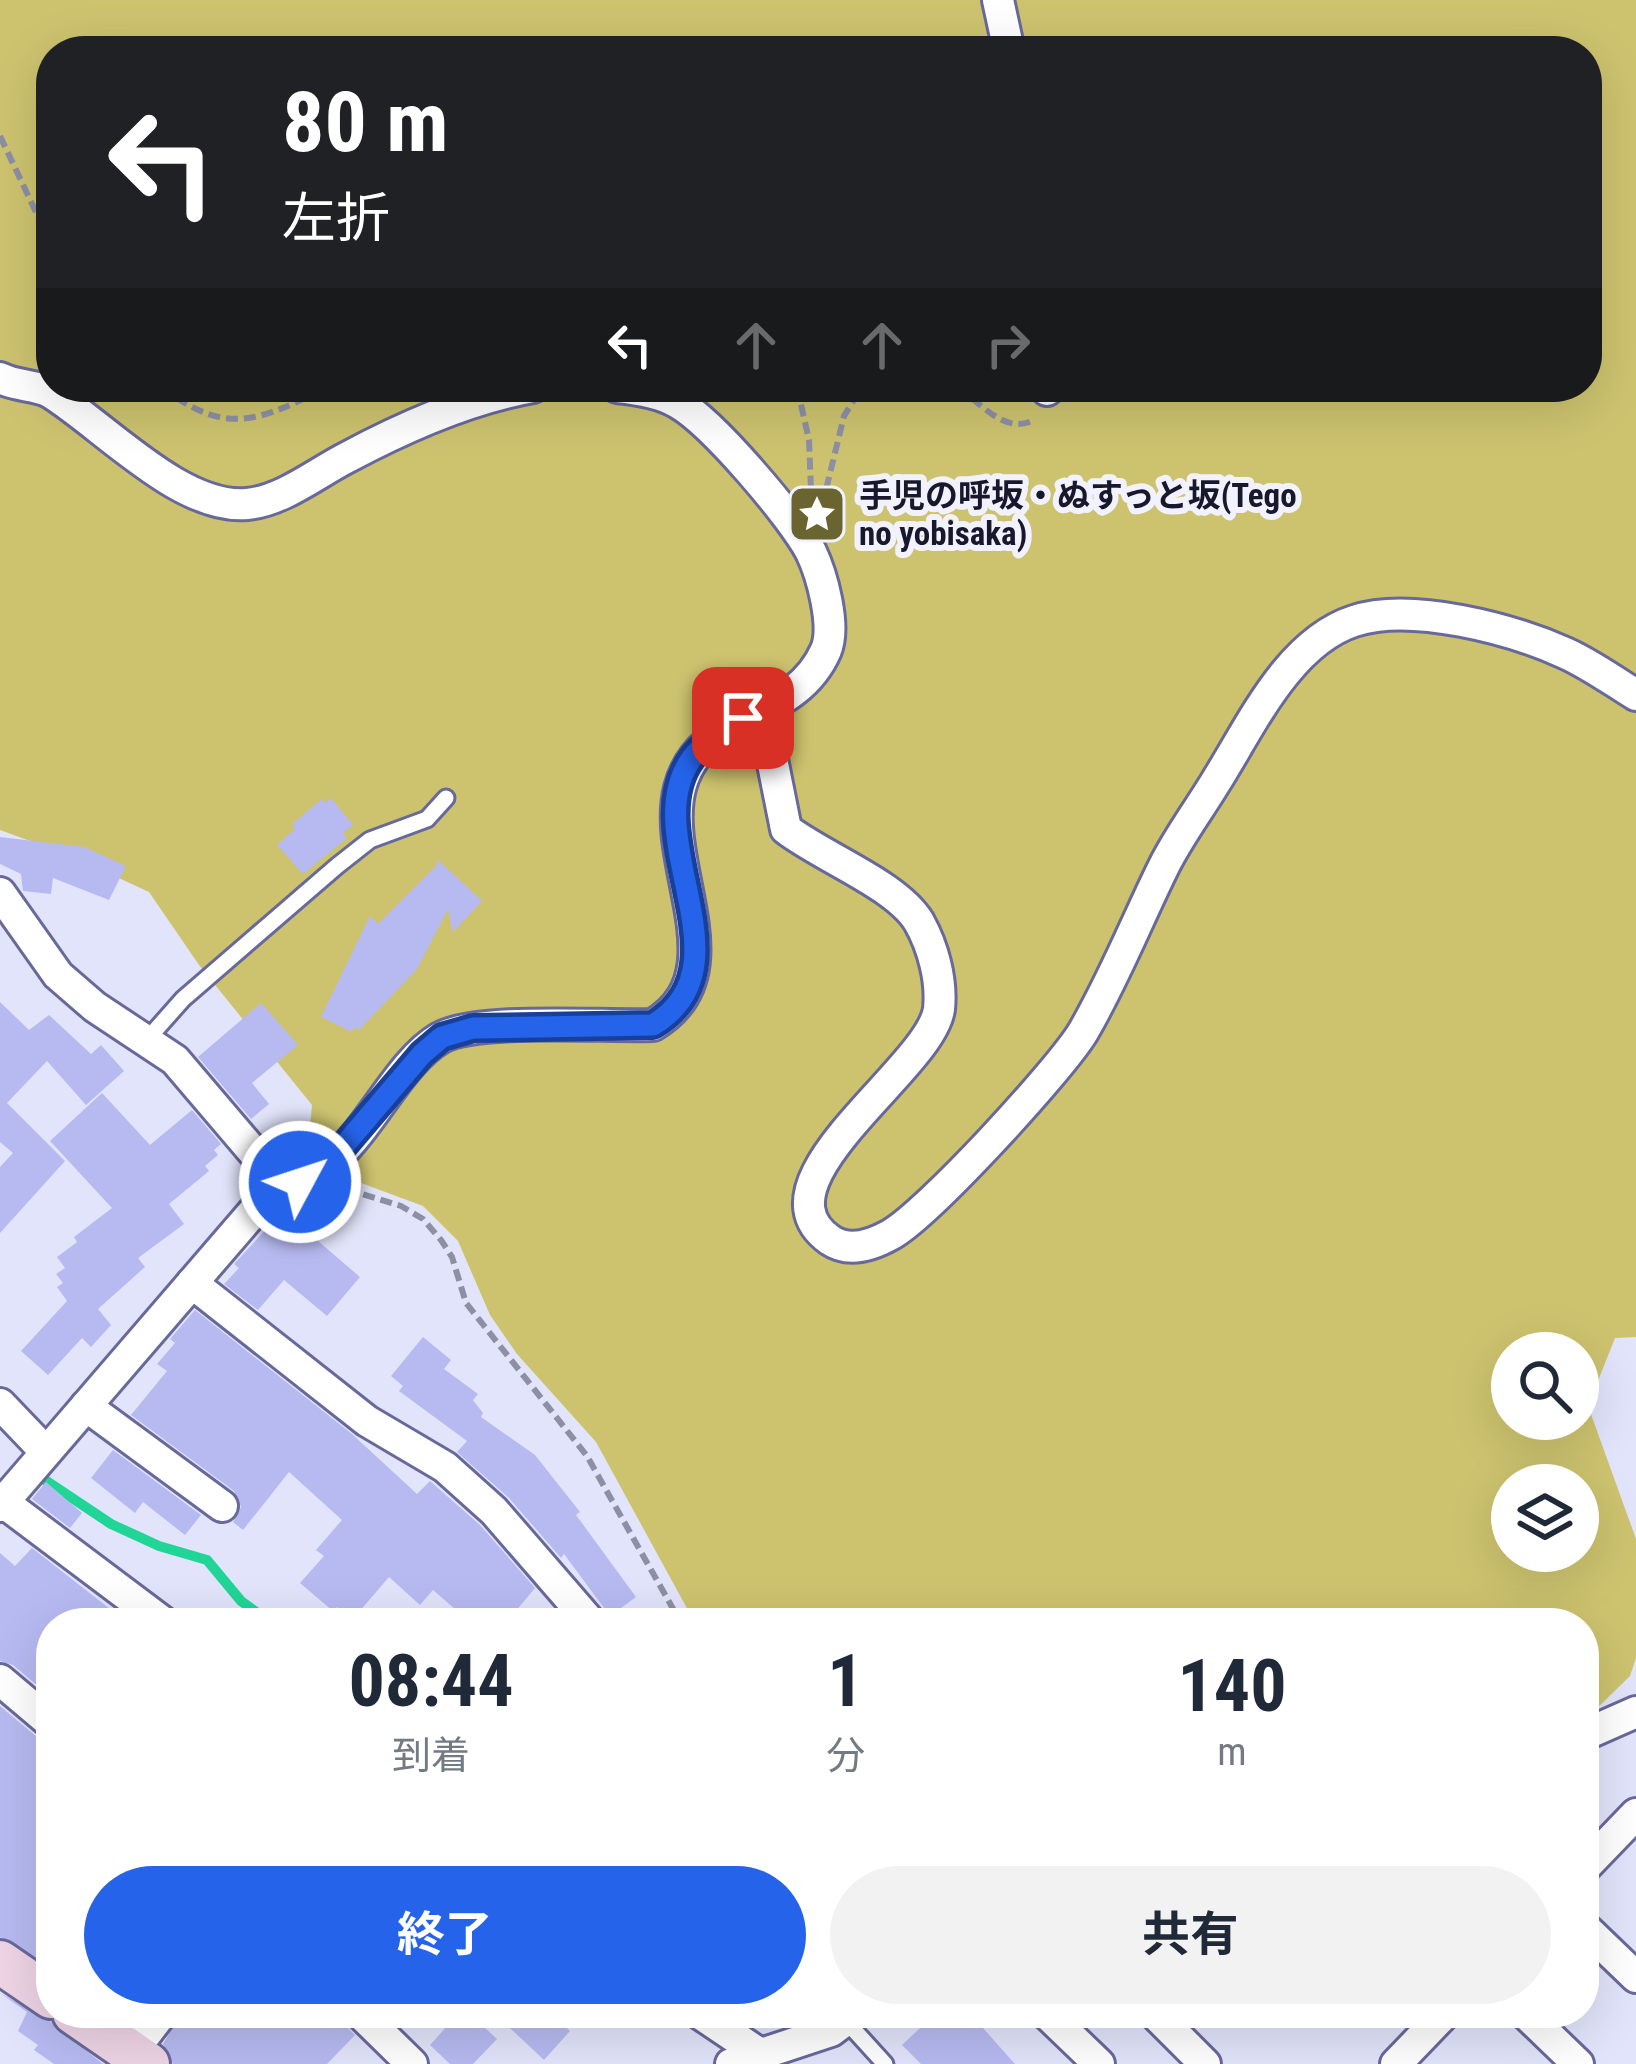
<!DOCTYPE html>
<html lang="ja">
<head>
<meta charset="utf-8">
<style>
  body { margin:0; font-family:"Roboto Condensed","Noto Sans JP",sans-serif; background:#f2f2f3; color:#1f2937; height:100vh; display:flex; flex-direction:column; font-size:45px; white-space:nowrap }
  * { box-sizing:border-box; margin:0 }
  p { font-size:39px; color:#747a83 }
  .icon { flex:none; width:66px; height:66px; fill:none; stroke:currentColor; stroke-width:2; stroke-linecap:round; stroke-linejoin:round }
  .map { position:relative; flex:1; overflow:hidden }
  .panel { position:absolute; left:36px; top:1608px; width:1563px; height:420px; display:flex; flex-direction:column; background:#fff; border-radius:48px; box-shadow:0 12px 48px #0002 }
  .panel>* { flex:none }
  .banner { position:absolute; left:36px; top:36px; width:1566px; height:366px; border-radius:48px; box-shadow:0 12px 48px #0002; background:#202124; color:#fff; overflow:hidden }
  .buttons { position:absolute; left:1491px; top:1332px; display:grid; gap:24px }
  .buttons a { display:grid; place-items:center; width:108px; height:108px; border-radius:50%; background:#fff; box-shadow:0 12px 48px #0002; font-size:60px }
  .pin { position:absolute; display:grid; place-items:center; width:102px; height:102px; color:#fff; margin:-51px; border-radius:24px; box-shadow:0 6px 18px #0006 }
  .me { position:absolute; width:132px; margin:-66px; rotate:50deg; stroke-linejoin:round; filter:drop-shadow(0 0 9px #0008) }
  .turn { display:flex; align-items:center; gap:42px; height:252px; padding:0 48px; font-size:54px }
  .turn .icon { width:156px; height:156px; stroke-width:2.5 }
  .turn b { display:block; font-size:84px; line-height:102px }
  .lanes { display:flex; align-items:center; height:114px; padding:0 48px; background:#0003; justify-content:center; gap:60px; direction:ltr }
  .lanes .off { opacity:.35 }
  .eta { display:flex; justify-content:space-evenly; align-items:center; height:204px; text-align:center }
  .eta b { font-size:72px; font-weight:700; line-height:84px }
  .primary-button { display:flex; gap:24px; margin-top:auto; padding:24px 48px }
  .primary-button a { flex:1; height:138px; border-radius:72px; background:#2563eb; color:#fff; font-size:48px; font-weight:700; line-height:138px; text-align:center }
  .primary-button a+a { background:#f2f2f3; color:#1f2937 }
  .map>svg:first-child { display:block }
</style>
</head>
<body>
<div class="map">
<svg width="1636" height="2064" viewBox="0 0 1636 2064">
  <rect width="100%" height="100%" fill="#e2e4fb"/>
  <!-- green -->
  <path fill="#cdc36f" fill-rule="evenodd" d="M 0,0 L 1636,0 L 1636,1337 L 1615,1338 L 1588,1406 L 1636,1539 L 1636,1658 L 1630,1676 L 1587,1718 L 1584,1623 L 695,1623 L 596,1442 L 517,1354 L 490,1315 L 458,1241 L 423,1206 L 361,1183 L 298,1170 L 296,1156 L 309,1137 L 312,1105 L 199,965 L 149,892 L 71,856 L 0,830 ZM 51,51 L 1587,51 L 1587,387 L 51,387 ZM 1512,1353 L 1578,1353 L 1578,1419 L 1512,1419 ZM 1512,1485 L 1578,1485 L 1578,1551 L 1512,1551 Z"/>
  <g fill="none" stroke-linecap="round" stroke-linejoin="round">
    <!-- stream -->
    <path stroke="#21d596" stroke-width="10" d="M 45,1480 L 111,1524 L 159,1546 L 207,1560 L 241,1601 L 271,1623"/>
  </g>
  <!-- building -->
  <g fill="#b7baf1">
    <path d="M 331,798 L 353,825 L 343,833 L 347,838 L 303,874 L 277,845 L 295,829 L 292,824 L 322,799 L 325,803 Z"/>
    <path d="M 0,837 L 84,847 L 126,866 L 109,900 L 53,878 L 51,894 L 23,891 L 21,874 L 0,864 Z"/>
    <path d="M 437,859 L 482,901 L 453,932 L 448,909 L 417,969 L 359,1030 L 354,1027 L 352,1032 L 321,1017 L 370,916 L 378,924 L 438,864 Z"/>
    <path d="M 0,1002 L 29,1030 L 49,1015 L 91,1054 L 101,1045 L 124,1071 L 86,1105 L 47,1061 L 7,1103 L 65,1161 L 0,1233 L 0,1167 L 13,1153 L 0,1142 Z"/>
    <path d="M 261,1003 L 298,1045 L 252,1083 L 269,1104 L 251,1119 L 198,1057 Z"/>
    <path d="M 102,1093 L 150,1145 L 192,1110 L 221,1144 L 214,1150 L 218,1155 L 205,1166 L 209,1171 L 169,1204 L 184,1224 L 138,1258 L 145,1267 L 98,1309 L 111,1325 L 91,1347 L 82,1338 L 48,1375 L 21,1351 L 67,1301 L 57,1287 L 63,1283 L 56,1274 L 65,1268 L 57,1257 L 77,1242 L 74,1237 L 112,1208 L 50,1141 Z"/>
    <path d="M 294,1199 L 329,1228 L 318,1241 L 360,1277 L 327,1316 L 284,1280 L 258,1310 L 224,1284 L 239,1268 L 234,1264 Z"/>
    <path d="M 195,1310 L 352,1434 L 417,1494 L 430,1481 L 480,1525 L 535,1588 L 506,1623 L 471,1623 L 433,1590 L 420,1605 L 389,1577 L 352,1620 L 337,1607 L 334,1612 L 300,1583 L 324,1556 L 316,1550 L 342,1520 L 289,1472 L 243,1530 L 233,1522 L 241,1507 L 234,1491 L 131,1415 L 167,1371 L 157,1364 L 175,1343 L 170,1339 Z"/>
    <path d="M 423,1337 L 451,1360 L 444,1369 L 478,1394 L 473,1400 L 483,1413 L 481,1417 L 535,1455 L 580,1512 L 576,1515 L 636,1597 L 610,1616 L 564,1554 L 561,1558 L 509,1498 L 457,1452 L 467,1441 L 399,1391 L 403,1386 L 391,1376 Z"/>
    <path d="M 113,1450 L 201,1515 L 185,1535 L 143,1502 L 135,1513 L 91,1478 Z"/>
    <path d="M 46,1482 L 82,1513 L 70,1528 L 32,1499 Z"/>
    <path d="M 32,1548 L 128,1623 L 51,1623 L 51,1697 L 13,1665 L 0,1661 L 0,1553 L 15,1566 Z"/>
    <path d="M 0,1706 L 38,1738 L 51,1742 L 51,1966 L 0,1937 Z"/>
    <path d="M 0,1993 L 51,2022 L 103,2064 L 54,2064 L 34,2050 L 38,2045 L 18,2031 L 27,2012 Z"/>
    <path d="M 181,2013 L 333,2013 L 355,2035 L 327,2064 L 173,2064 L 163,2044 Z"/>
    <path d="M 459,2013 L 469,2013 L 497,2039 L 473,2064 L 450,2064 L 430,2045 Z"/>
    <path d="M 494,2013 L 551,2013 L 570,2031 L 544,2060 Z"/>
    <path d="M 936,2013 L 998,2013 L 983,2028 L 1015,2064 L 921,2064 L 902,2045 Z"/>
  </g>
  <g fill="none" stroke-linecap="round" stroke-linejoin="round">
    <defs>
      <g id="service">
        <path d="M 144,1043 L 183,999 L 337,866 L 370,840 L 427,819 L 446,798"/>
        <path d="M 845,2020 L 885,2064"/>
      </g>
      <g id="minor">
        <path d="M 998,0 L 1009,51"/>
        <path d="M 0,378 C 17,387 36,384 51,393 C 104,426 181,510 247,504 C 282,501 315,474 346,458 C 402,428 470,398 533,387"/>
        <path d="M 1047,390 L 1047,387"/>
        <path d="M 763,714 L 786,829 C 822,857 897,885 919,922 C 933,947 942,980 939,1009 C 931,1069 748,1182 830,1240 C 849,1253 872,1245 890,1235 C 927,1215 1060,1070 1083,1032 C 1114,979 1136,923 1163,868 C 1177,839 1198,811 1215,783 C 1250,728 1287,643 1354,621 C 1411,602 1512,629 1565,653 C 1590,664 1613,681 1636,695"/>
        <path d="M 0,893 L 58,975 L 95,1007 L 175,1060 L 279,1182 L 0,1506"/>
        <path d="M 279,1182 C 353,1183 383,1072 440,1038 C 477,1017 605,1027 653,1025 C 740,973 660,866 680,788 C 700,710 794,724 826,650 C 836,626 822,575 811,552 C 792,516 713,423 678,403 C 662,393 636,389 617,387"/>
        <path d="M 192,1283 L 367,1421 L 445,1467 L 494,1511 L 591,1623"/>
        <path d="M 0,1404 L 46,1452"/>
        <path d="M 86,1406 L 222,1506"/>
        <path d="M 3,1502 L 164,1623"/>
        <path d="M 0,1680 L 51,1723"/>
        <path d="M 1584,1735 L 1636,1712"/>
        <path d="M 1584,1868 L 1636,1814"/>
        <path d="M 1584,1927 L 1636,1977"/>
        <path d="M 360,2013 L 412,2064"/>
        <path d="M 699,2013 L 760,2054"/>
        <path d="M 1046,2013 L 1099,2064"/>
        <path d="M 1154,2013 L 1205,2064"/>
        <path d="M 1525,2013 L 1578,2064"/>
        <path d="M 132,2052 L 162,2013"/>
        <path d="M 731,2064 L 831,2031 L 855,2013"/>
        <path d="M 1396,2064 L 1445,2013"/>
      </g>
      <g id="secondary">
        <path d="M 0,1962 L 51,1997"/>
        <path d="M 74,2013 L 148,2064"/>
      </g>
    </defs>
    <!-- service casing -->
    <use href="#service" stroke="#68699b" stroke-width="21"/>
    <!-- minor casing -->
    <use href="#minor" stroke="#68699b" stroke-width="36"/>
    <!-- secondary casing -->
    <use href="#secondary" stroke="#68699b" stroke-width="48"/>
    <!-- path -->
    <g stroke="#8d8fa4" stroke-width="6" stroke-dasharray="12 6" stroke-linecap="butt">
      <path d="M 0,136 L 51,244"/>
      <path d="M 162,387 C 227,438 260,420 328,387"/>
      <path d="M 797,387 L 809,440 L 811,491"/>
      <path d="M 958,387 C 981,403 1004,435 1034,420"/>
      <path d="M 822,506 L 844,416 L 862,387"/>
      <path d="M 346,1189 L 401,1206 L 423,1219 L 441,1240 L 452,1257 L 466,1303 L 587,1456 L 681,1623"/>
    </g>
    <!-- service -->
    <use href="#service" stroke="#fff" stroke-width="15"/>
    <!-- minor -->
    <use href="#minor" stroke="#fff" stroke-width="30"/>
    <!-- secondary -->
    <use href="#secondary" stroke="#eed4e5" stroke-width="42"/>
  </g>
  <g fill="none" stroke-linecap="round" stroke-linejoin="round">
    <defs>
      <path id="route" d="M 300,1182 L 324,1169 L 422,1054 L 442,1037 L 473,1028 L 653,1025 C 753,965 635,836 692,758 C 705,741 726,730 743,718"/>
    </defs>
    <!-- route casing -->
    <use href="#route" stroke="#184099" stroke-width="30"/>
    <!-- route -->
    <use href="#route" stroke="#2563eb" stroke-width="21"/>
  </g>
  <!-- icons -->
  <defs>
    <symbol id="sight-square" viewBox="-11 -11 22 22"><rect x="-9" y="-9" width="18" height="18" rx="4" fill="#6a6430" stroke="#f1f2fe"/><path d="M0-6L1.8-2.2L6-1.7L2.9 1.2L3.7 5.4L0 3.3L-3.7 5.4L-2.9 1.2L-6-1.7L-1.8-2.2Z" fill="#fff"/></symbol>
  </defs>
  <g fill-rule="evenodd">
    <use href="#sight-square" x="784" y="481" width="66" height="66"/>
  </g>
  <g text-anchor="middle" dominant-baseline="central" stroke-width="12" stroke-linejoin="round" paint-order="stroke">
    <!-- poi labels -->
    <g font-size="33" font-weight="bold" fill="#18182c" stroke="#f1f2fe" text-anchor="start">
      <text x="859" y="495">手児の呼坂・ぬすっと坂(Tego<tspan x="859" dy="38">no yobisaka)</tspan></text>
    </g>
  </g>
</svg>
<div class="buttons">
<a><svg class="icon" aria-label="search" viewBox="0 0 24 24"><circle cx="10" cy="10" r="6"/><path d="M15 15l6 6"/></svg></a>
<a><svg class="icon" aria-label="layers" viewBox="0 0 24 24"><path d="M12 4l9 5-9 5-9-5zM3 14l9 5 9-5"/></svg></a>
</div>
<div class="pin" style="left:743px;top:718px;background:#d93025"><svg class="icon" aria-label="arrive" viewBox="0 0 24 24"><path d="M6 21V4h12l-3 4 3 4H6"/></svg></div>
<svg class="me" style="left:300px;top:1182px" viewBox="-20 -20 40 40"><circle r="17" fill="#2563eb" stroke="#fff" stroke-width="3"/><path d="M0-11L8 9 0 5-8 9z" fill="#fff"/></svg>
<div class="banner">
<div class="turn"><svg class="icon" aria-label="left" viewBox="0 0 24 24"><path d="M17 20v-9H6M10 6l-5 5 5 5"/></svg><div><b>80 m</b>左折</div></div>
<div class="lanes"><svg class="icon" aria-label="left" viewBox="0 0 24 24"><path d="M17 20v-9H6M10 6l-5 5 5 5"/></svg><svg class="icon off" aria-label="ahead" viewBox="0 0 24 24"><path d="M12 20V5M6 11l6-6 6 6"/></svg><svg class="icon off" aria-label="ahead" viewBox="0 0 24 24"><path d="M12 20V5M6 11l6-6 6 6"/></svg><svg class="icon off" aria-label="right" viewBox="0 0 24 24"><path d="M7 20v-9h11M14 6l5 5-5 5"/></svg></div>
</div>
<section class="panel">
<div class="eta">
<div><b>08:44</b><p>到着</p></div>
<div><b>1</b><p>分</p></div>
<div><b>140</b><p>m</p></div>
</div>
<div class="primary-button"><a>終了</a><a>共有</a></div>
</section>
</div>
</body>
</html>
